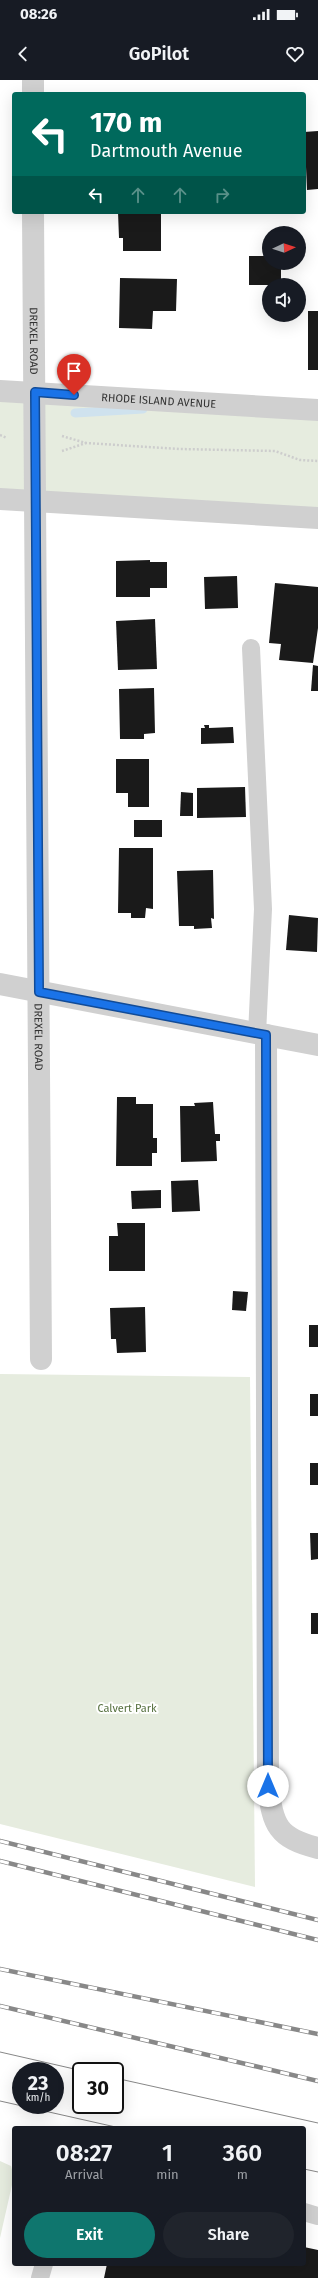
<!DOCTYPE html>
<html lang="en">
<head>
<meta charset="utf-8">
<style>
  body { margin:0; font-family:"Fira Sans",sans-serif; background:#20242c; color:#f1f3f6; height:100vh; display:flex; flex-direction:column; font-size:15px; white-space:nowrap }
  * { box-sizing:border-box; margin:0 }
  p { font-size:13px; color:#9ea1a6 }
  .icon { flex:none; width:22px; height:22px; fill:none; stroke:currentColor; stroke-width:2; stroke-linecap:round; stroke-linejoin:round }
  .map { position:relative; flex:1; overflow:hidden }
  .drawer { position:absolute; left:12px; top:2046px; width:294px; height:140px; display:flex; flex-direction:column; background:#171b24; border-radius:4px; box-shadow:0 4px 16px #0002 }
  .drawer>* { flex:none }
  .top-card { position:absolute; left:12px; top:12px; width:294px; height:122px; border-radius:4px; box-shadow:0 4px 16px #0002; background:#00695c; color:#fff; overflow:hidden }
  .needle { width:26px; rotate:86deg }
  .controls { position:absolute; left:262px; top:146px; display:grid; gap:8px }
  .controls a { display:grid; place-items:center; width:44px; height:44px; border-radius:50%; background:#171b24; box-shadow:0 4px 16px #0002; font-size:20px }
  .speed { position:absolute; left:12px; top:1982px; display:flex; gap:8px; font-size:20px; font-weight:700; text-align:center }
  .speed>* { display:grid; place-content:center; width:52px; height:52px; border-radius:50%; background:#171b24; box-shadow:0 4px 16px #0002; line-height:1 }
  .speed small { font-size:10px; font-weight:400 }
  .speed .limit { border:2px solid #111; border-radius:6px; background:#fff; color:#111 }
  .pin { position:absolute; display:grid; place-items:center; width:34px; height:34px; color:#fff; margin:-41px -17px; border-radius:50% 50% 50% 0; rotate:-45deg; box-shadow:0 0 4px #0007 }
  .pin .icon { rotate:45deg }
  .me { position:absolute; width:44px; margin:-22px; rotate:0deg; stroke-linejoin:round; filter:drop-shadow(0 0 3px #0008) }
  .turn { display:flex; align-items:center; gap:14px; height:84px; padding:0 12px; font-size:18px }
  .turn .icon { width:52px; height:52px; stroke-width:2.5 }
  .turn b { display:block; font-size:28px; line-height:34px }
  .lanes { display:flex; align-items:center; height:38px; padding:0 12px; background:#0003; justify-content:center; gap:20px; direction:ltr }
  .lanes .off { opacity:.35 }
  .eta { display:flex; justify-content:space-evenly; align-items:center; height:68px; text-align:center }
  .eta b { font-size:24px; font-weight:600; line-height:28px }
  .button { display:flex; gap:8px; margin-top:auto; padding:8px 12px }
  .button a { flex:1; height:46px; border-radius:24px; background:#0f766e; color:#fff; font-size:16px; font-weight:600; line-height:46px; text-align:center }
  .button a+a { background:#20242c; color:#f1f3f6 }
  .status { display:flex; justify-content:space-between; align-items:center; height:28px; padding:0 20px; background:#171b24; direction:ltr }
  .status svg { height:11px; fill:currentColor }
  header { display:flex; justify-content:space-between; align-items:center; height:52px; padding:0 12px; background:#171b24; font-size:18px; font-weight:600 }
  .map>svg:first-child { display:block }
</style>
</head>
<body>
<div class="status"><b>08:26</b><svg viewBox="0 0 49 12"><path d="M0 12V9h3v3zM5 12V6h3v6zM10 12V3h3v9zM15 12V0h3v12zM26 1h20v11H26zM47 4h2v5h-2z"/></svg></div>
<header><svg class="icon" aria-label="back" viewBox="0 0 24 24"><path d="M15 5l-7 7 7 7"/></svg>GoPilot<svg class="icon" aria-label="heart" viewBox="0 0 24 24"><path d="M12 20l-8-8c-3-5 5-10 8-4 3-6 11-1 8 4z"/></svg></header>
<div class="map">
<svg width="318" height="2198" viewBox="0 0 318 2198">
  <rect width="100%" height="100%" fill="#fff"/>
  <!-- green -->
  <g fill="#e6ecdf">
    <path d="M 0,311 L 318,330 L 318,434 L 0,419 Z"/>
    <path d="M 0,1294 L 250,1297 L 255,1807 L 0,1744 Z"/>
    <path d="M 0,2081 L 11,2086 L 14,2096 L 0,2158 Z"/>
  </g>
  <g fill="none" stroke-linecap="round" stroke-linejoin="round">
    <!-- stream -->
    <path stroke="#cfe2ee" stroke-width="9" d="M 75,333 L 143,329"/>
  </g>
  <!-- building -->
  <g fill="#1a1a1a">
    <path d="M 318,51 L 318,109 L 307,110 L 306,87 L 304,87 L 304,52 Z"/>
    <path d="M 118,132 L 161,132 L 161,171 L 123,171 L 123,158 L 119,158 Z"/>
    <path d="M 249,176 L 269,176 L 269,183 L 281,183 L 281,205 L 249,205 Z"/>
    <path d="M 120,198 L 177,199 L 176,231 L 153,231 L 152,249 L 119,248 Z"/>
    <rect x="308" y="231" width="10" height="59"/>
    <path d="M 150,480 L 150,482 L 167,482 L 167,508 L 150,508 L 150,517 L 116,517 L 116,481 Z"/>
    <path d="M 237,496 L 238,528 L 205,529 L 204,497 Z"/>
    <path d="M 275,503 L 318,507 L 318,548 L 313,583 L 279,580 L 281,564 L 269,563 Z"/>
    <path d="M 155,539 L 157,589 L 118,590 L 116,541 Z"/>
    <path d="M 313,585 L 318,586 L 318,611 L 311,611 Z"/>
    <path d="M 154,608 L 155,653 L 144,654 L 144,659 L 120,659 L 119,609 Z"/>
    <path d="M 204,645 L 209,645 L 209,648 L 233,647 L 234,663 L 201,664 L 201,648 L 205,648 Z"/>
    <path d="M 116,679 L 149,679 L 149,727 L 128,727 L 128,713 L 116,713 Z"/>
    <path d="M 245,707 L 246,737 L 197,738 L 197,708 Z"/>
    <path d="M 181,712 L 193,713 L 193,736 L 180,736 Z"/>
    <rect x="134" y="740" width="28" height="17"/>
    <path d="M 119,768 L 153,768 L 153,829 L 146,828 L 145,838 L 131,838 L 131,833 L 118,833 Z"/>
    <path d="M 213,790 L 214,839 L 211,838 L 212,848 L 194,849 L 194,846 L 179,846 L 177,791 Z"/>
    <path d="M 289,835 L 318,838 L 317,872 L 286,870 Z"/>
    <path d="M 117,1017 L 136,1017 L 136,1024 L 153,1024 L 153,1058 L 157,1058 L 157,1073 L 152,1073 L 152,1086 L 116,1086 Z"/>
    <path d="M 213,1022 L 215,1054 L 220,1054 L 220,1061 L 216,1061 L 217,1081 L 181,1082 L 180,1026 L 195,1026 L 194,1023 Z"/>
    <path d="M 198,1100 L 200,1131 L 172,1132 L 171,1101 Z"/>
    <path d="M 161,1110 L 161,1128 L 132,1129 L 131,1111 Z"/>
    <path d="M 117,1143 L 145,1143 L 145,1191 L 109,1191 L 109,1156 L 118,1156 Z"/>
    <path d="M 233,1211 L 248,1212 L 246,1231 L 232,1230 Z"/>
    <path d="M 145,1227 L 146,1272 L 117,1273 L 116,1259 L 111,1259 L 110,1228 Z"/>
    <rect x="309" y="1245" width="9" height="22"/>
    <rect x="310" y="1314" width="8" height="22"/>
    <rect x="310" y="1383" width="8" height="22"/>
    <path d="M 310,1453 L 318,1453 L 318,1479 L 311,1480 Z"/>
    <rect x="311" y="1533" width="7" height="21"/>
    <path d="M 304,2167 L 318,2170 L 318,2198 L 104,2198 L 107,2184 L 304,2184 Z"/>
  </g>
  <g fill="none" stroke-linecap="round" stroke-linejoin="round">
    <!-- path -->
    <g stroke="#cdcdcd" stroke-width="2.5" stroke-dasharray="2 2" stroke-linecap="butt">
      <path d="M 0,355 L 7,358"/>
      <path d="M 62,356 L 86,363 L 179,369 L 275,371 L 300,380 L 318,381"/>
      <path d="M 62,371 L 86,363"/>
    </g>
    <!-- service -->
    <g stroke="#d0d0d0" stroke-width="18">
      <path d="M 251,568 L 263,829 L 257,954"/>
      <path d="M 304,2132 L 318,2136"/>
      <path d="M 40,2198 L 44,2184"/>
    </g>
    <!-- minor -->
    <g stroke="#d0d0d0" stroke-width="22">
      <path d="M 33,0 L 33,14"/>
      <path id="s1" d="M 33,132 L 41,1279"/>
      <path id="s2" d="M 0,311 L 318,330"/>
      <path d="M 0,419 L 318,438"/>
      <path d="M 0,904 L 318,965"/>
      <path d="M 266,955 L 268,1706 C 273,1745 277,1758 318,1768"/>
    </g>
    <!-- tram -->
    <g stroke="#888" stroke-width="1">
      <path d="M 0,1972 L 83,1991"/>
      <path d="M 115,1998 L 318,2043"/>
      <path d="M 0,2021 L 120,2048"/>
      <path d="M 304,2089 L 318,2092"/>
    </g>
    <defs>
      <g id="rail">
        <path d="M 0,1761 L 318,1840"/>
        <path d="M 0,1781 L 318,1860"/>
        <path d="M 0,1889 L 318,1954"/>
        <path d="M 0,1926 L 318,2001"/>
      </g>
    </defs>
    <!-- rail casing -->
    <use href="#rail" stroke="#888" stroke-width="4.5"/>
    <!-- rail -->
    <use href="#rail" stroke="#fff" stroke-width="3" stroke-dasharray="9" stroke-linecap="butt"/>
  </g>
  <g fill="none" stroke-linecap="round" stroke-linejoin="round">
    <defs>
      <path id="route" d="M 74,315 L 35,312 L 39,912 L 266,955 L 268,1706"/>
    </defs>
    <!-- route casing -->
    <use href="#route" stroke="#114b97" stroke-width="10"/>
    <!-- route -->
    <use href="#route" stroke="#1a73e8" stroke-width="7"/>
  </g>
  <g text-anchor="middle" dominant-baseline="central" stroke-width="4" stroke-linejoin="round" paint-order="stroke">
    <!-- street labels -->
    <g font-size="11" fill="#333" stroke="#fff">
      <text stroke="none"><textPath href="#s1" startOffset="129">DREXEL ROAD</textPath></text>
      <text stroke="none"><textPath href="#s2" startOffset="159">RHODE ISLAND AVENUE</textPath></text>
      <text stroke="none"><textPath href="#s1" startOffset="825">DREXEL ROAD</textPath></text>
    </g>
    <!-- park labels -->
    <g font-size="11" fill="#56703f" stroke="#fff">
      <text x="127" y="1628">Calvert Park</text>
    </g>
  </g>
</svg>
<div class="controls">
<a><svg class="needle" viewBox="-14 -14 28 28"><path d="M0-13l5 13h-10z" fill="#e53935"/><path d="M0 13l5-13h-10z" fill="#9ea1a6"/></svg></a>
<a><svg class="icon" aria-label="sound" viewBox="0 0 24 24"><path d="M4 9h4l5-4v14l-5-4H4zM17 9q2 3 0 6"/></svg></a>
</div>
<div class="speed"><div>23<small>km/h</small></div><div class="limit">30</div></div>
<div class="pin" style="left:74px;top:315px;background:#d93025"><svg class="icon" aria-label="arrive" viewBox="0 0 24 24"><path d="M6 21V4h12l-3 4 3 4H6"/></svg></div>
<svg class="me" style="left:268px;top:1706px" viewBox="-20 -20 40 40"><circle r="19" fill="#fff"/><path d="M0-13L10 11 0 6-10 11z" fill="#1a73e8"/></svg>
<div class="top-card">
<div class="turn"><svg class="icon" aria-label="left" viewBox="0 0 24 24"><path d="M17 20v-9H6M10 6l-5 5 5 5"/></svg><div><b>170 m</b>Dartmouth Avenue</div></div>
<div class="lanes"><svg class="icon" aria-label="left" viewBox="0 0 24 24"><path d="M17 20v-9H6M10 6l-5 5 5 5"/></svg><svg class="icon off" aria-label="ahead" viewBox="0 0 24 24"><path d="M12 20V5M6 11l6-6 6 6"/></svg><svg class="icon off" aria-label="ahead" viewBox="0 0 24 24"><path d="M12 20V5M6 11l6-6 6 6"/></svg><svg class="icon off" aria-label="right" viewBox="0 0 24 24"><path d="M7 20v-9h11M14 6l5 5-5 5"/></svg></div>
</div>
<section class="drawer">
<div class="eta">
<div><b>08:27</b><p>Arrival</p></div>
<div><b>1</b><p>min</p></div>
<div><b>360</b><p>m</p></div>
</div>
<div class="button"><a>Exit</a><a>Share</a></div>
</section>
</div>
</body>
</html>
